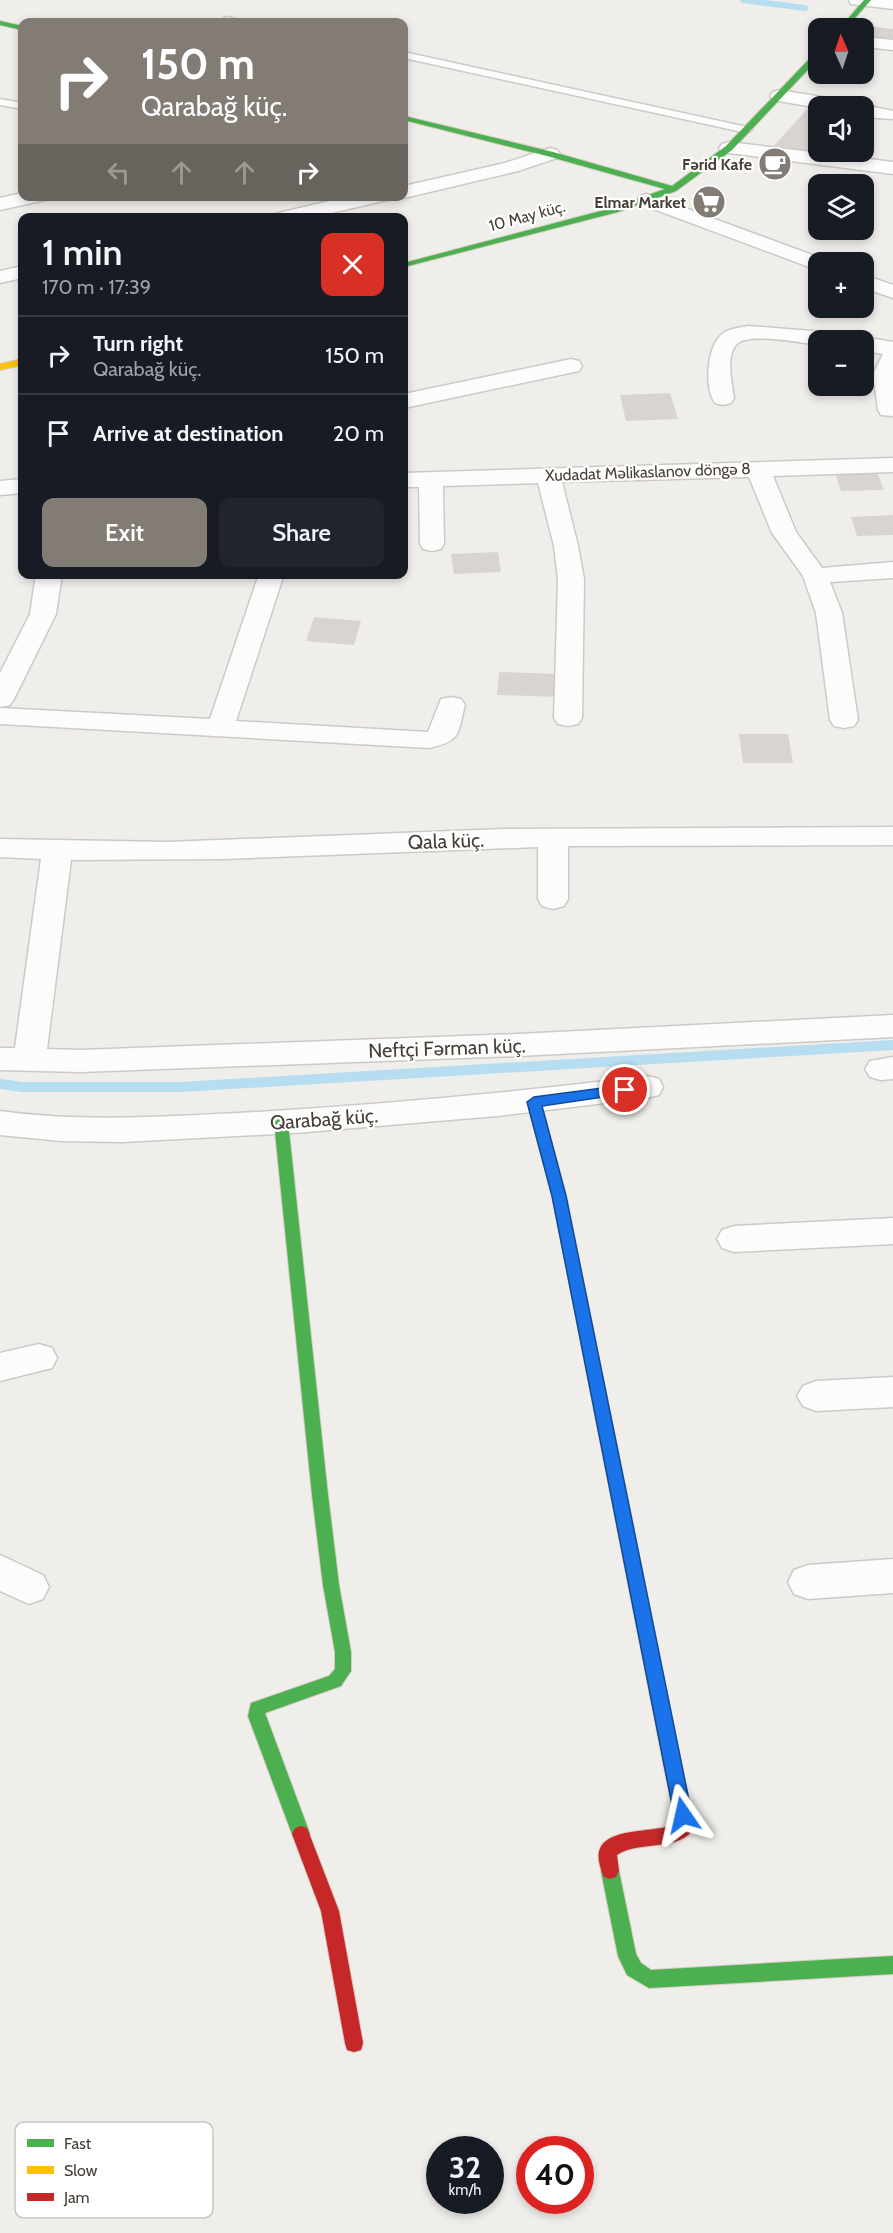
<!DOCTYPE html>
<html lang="en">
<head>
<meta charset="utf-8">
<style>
  body { margin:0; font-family:Cabin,sans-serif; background:#20242c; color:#f1f3f6; height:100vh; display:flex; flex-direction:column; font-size:22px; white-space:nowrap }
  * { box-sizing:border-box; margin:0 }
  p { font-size:20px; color:#9ea1a6 }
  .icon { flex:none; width:33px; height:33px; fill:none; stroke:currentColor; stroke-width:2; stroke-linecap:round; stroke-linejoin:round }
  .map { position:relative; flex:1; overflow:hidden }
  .panel { position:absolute; left:18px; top:213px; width:390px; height:366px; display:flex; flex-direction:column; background:#171b24; border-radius:12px; box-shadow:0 3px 9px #0003 }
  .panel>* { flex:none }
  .top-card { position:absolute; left:18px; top:18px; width:390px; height:183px; border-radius:12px; box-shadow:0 3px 9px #0003; background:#827c74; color:#fff; overflow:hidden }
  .needle { width:39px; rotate:357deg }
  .buttons { position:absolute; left:808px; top:18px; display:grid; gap:12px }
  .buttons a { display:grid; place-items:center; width:66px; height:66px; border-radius:12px; background:#171b24; box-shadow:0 3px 9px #0003; font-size:30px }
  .speed { position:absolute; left:426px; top:2136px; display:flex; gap:12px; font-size:30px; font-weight:700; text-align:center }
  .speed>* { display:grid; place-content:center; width:78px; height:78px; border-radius:50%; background:#171b24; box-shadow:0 3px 9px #0003; line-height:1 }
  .speed small { font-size:15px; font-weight:400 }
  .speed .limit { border:9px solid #d22; background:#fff; color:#111 }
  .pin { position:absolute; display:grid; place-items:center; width:51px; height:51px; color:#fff; margin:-26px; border:3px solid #fff; border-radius:50%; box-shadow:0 2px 6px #0007 }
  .me { position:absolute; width:66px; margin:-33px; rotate:349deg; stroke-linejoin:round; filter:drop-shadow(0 0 4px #0008) }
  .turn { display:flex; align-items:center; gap:21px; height:126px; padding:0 24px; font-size:27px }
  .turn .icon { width:78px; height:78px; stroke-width:2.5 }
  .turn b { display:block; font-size:42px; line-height:51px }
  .lanes { display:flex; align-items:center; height:57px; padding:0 24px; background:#0003; justify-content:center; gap:30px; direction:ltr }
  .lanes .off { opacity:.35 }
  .round { display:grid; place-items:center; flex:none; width:63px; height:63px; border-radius:12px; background:#20242c }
  .overview { display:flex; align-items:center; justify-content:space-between; height:102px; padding:0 24px }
  h1 { font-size:36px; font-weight:600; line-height:45px }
  .cta { display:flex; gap:12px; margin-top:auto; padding:12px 24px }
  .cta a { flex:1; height:69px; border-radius:12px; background:#827c74; color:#fff; font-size:24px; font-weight:600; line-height:69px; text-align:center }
  .cta a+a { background:#20242c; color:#f1f3f6 }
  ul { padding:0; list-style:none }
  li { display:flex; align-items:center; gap:18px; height:78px; padding:0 24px; border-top:2px solid #363941 }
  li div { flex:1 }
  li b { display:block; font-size:22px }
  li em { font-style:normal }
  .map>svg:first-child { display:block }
</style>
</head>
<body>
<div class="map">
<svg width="893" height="2233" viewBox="0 0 893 2233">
  <rect width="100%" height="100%" fill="#f0eeea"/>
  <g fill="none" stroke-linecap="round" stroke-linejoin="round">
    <!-- stream-far1 -->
    <path stroke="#b7ddf1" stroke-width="6" d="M 743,0 L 805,8"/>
    <!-- stream -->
    <path stroke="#b7ddf1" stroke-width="10" d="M 0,1084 L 22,1087 L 181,1087 L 893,1045"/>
  </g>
  <!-- building -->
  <g fill="#d8d5d1">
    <path d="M 860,25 L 893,29 L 893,41 L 864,38 L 864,28 L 858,28 Z"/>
    <path d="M 810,106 L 819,108 L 819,153 L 771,149 Z"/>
    <path d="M 670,393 L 678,419 L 626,421 L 620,395 Z"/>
    <path d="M 877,472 L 884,490 L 841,491 L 835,473 Z"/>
    <path d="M 893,515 L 893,535 L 857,536 L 851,517 Z"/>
    <path d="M 498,552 L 501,572 L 454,574 L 451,554 Z"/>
    <path d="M 314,617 L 361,621 L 354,645 L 306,641 Z"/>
    <path d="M 499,672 L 559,674 L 558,697 L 497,695 Z"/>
    <path d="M 739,734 L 788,734 L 793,763 L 743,763 Z"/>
  </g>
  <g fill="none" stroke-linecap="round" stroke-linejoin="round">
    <defs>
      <g id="lane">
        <path d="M 227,17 L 247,22 L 224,22 L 224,18 Z"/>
        <path d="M 404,52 L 747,127 L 752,130 L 747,133 L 404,58 Z"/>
        <path d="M 0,99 L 22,103 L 22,109 L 0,105 Z"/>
      </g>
      <g id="street">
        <path d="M 849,0 L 893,0 L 893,9 L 851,4 Z"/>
        <path d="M 864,37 L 893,40 L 893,50 L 864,47 Z"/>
        <path d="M 779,90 L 840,100 L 847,102 L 849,106 L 819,108 L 773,100 L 770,96 L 773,92 Z"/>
        <path d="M 864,105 L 893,111 L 893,119 L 864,117 L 864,106 L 860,106 Z"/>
        <path d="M 729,142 L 893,162 L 893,174 L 722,152 L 719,148 L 722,144 Z"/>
        <path d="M 550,148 L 557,150 L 560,154 L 557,158 L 518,171 L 404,198 L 398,196 L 404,196 L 404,186 L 505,163 Z"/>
        <path d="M 22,193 L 22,196 L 48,196 L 45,200 L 0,210 L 0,198 Z"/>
        <path d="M 647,194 L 826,260 L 828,262 L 819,262 L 819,270 L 812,268 L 640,204 L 637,200 L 640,196 Z"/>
        <path d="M 351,196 L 390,196 L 387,200 L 310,218 L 271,218 L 274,214 Z"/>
        <path d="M 22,266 L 22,278 L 0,283 L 0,271 Z"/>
        <path d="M 864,275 L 893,285 L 893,298 L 864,288 Z"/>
        <path d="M 748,326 L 836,333 L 844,335 L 847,340 L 819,340 L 819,345 C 803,343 744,331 735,346 C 726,360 732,383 734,398 L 731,403 L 723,405 L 715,403 C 704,387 707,348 721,335 C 728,328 739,328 748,326 Z"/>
        <path d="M 864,337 L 893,342 L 893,416 L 881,415 L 878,410 L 873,374 L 883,354 L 864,351 L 864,340 L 855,340 Z"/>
        <path d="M 571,359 L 579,361 L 582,366 L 579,371 L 404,408 L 404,394 Z"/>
        <path d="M 893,458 L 893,472 L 773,476 L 796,532 L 822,568 L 893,562 L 893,578 L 830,582 L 842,613 L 858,720 L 854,726 L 844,728 L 834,726 L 830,720 L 816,613 L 803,576 L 772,533 L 749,477 L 562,482 L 578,546 L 584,579 L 582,718 L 578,724 L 568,726 L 558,724 L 554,718 L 558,579 L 554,546 L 538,483 L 443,486 L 444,544 L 441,549 L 432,551 L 423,549 L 420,544 L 419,487 L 404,487 L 404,473 Z"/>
        <path d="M 22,479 L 22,493 L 0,495 L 0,481 Z"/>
        <path d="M 36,574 L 62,574 L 56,614 L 14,699 L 10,705 L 0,707 L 0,673 L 30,614 Z"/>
        <path d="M 259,574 L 284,574 L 236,721 L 428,732 L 441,699 L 451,697 L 461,699 L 465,705 C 457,735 462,740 430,748 L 0,724 L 0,708 L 210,719 Z"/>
        <path d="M 893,827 L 893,845 L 568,846 L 568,899 L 564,906 L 553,909 L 542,906 L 538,899 L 538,847 L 224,859 L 71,860 L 47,1049 L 81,1050 L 519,1034 L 893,1015 L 893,1037 L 519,1056 L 81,1072 L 0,1070 L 0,1048 L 15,1048 L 41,859 L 0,857 L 0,839 L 168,842 L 504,829 Z"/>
        <path d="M 893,1057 L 893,1079 L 881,1080 L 870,1077 L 865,1069 L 870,1061 Z"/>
        <path d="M 647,1076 L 659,1079 L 663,1087 L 659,1095 L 647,1098 L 497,1116 L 295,1133 L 122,1142 L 61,1141 L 0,1135 L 0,1111 C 86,1123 172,1116 258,1112 C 388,1104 518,1092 647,1076 Z"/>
        <path d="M 893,1218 L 893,1244 L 734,1252 L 722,1248 L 717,1239 L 722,1230 L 734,1226 Z"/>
        <path d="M 39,1344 L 52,1348 L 57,1358 L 52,1368 L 0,1381 L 0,1353 Z"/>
        <path d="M 893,1377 L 893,1407 L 816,1411 L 803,1406 L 797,1396 L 803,1386 L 816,1381 Z"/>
        <path d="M 0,1555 L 43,1575 L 49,1587 L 43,1599 L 29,1604 L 0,1591 Z"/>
        <path d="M 893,1559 L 893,1593 L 808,1599 L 794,1594 L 788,1582 L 794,1570 L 808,1565 Z"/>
      </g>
      <g id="fast">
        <path d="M 864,0 L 871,0 L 846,28 L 840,28 Z"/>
        <path d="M 0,21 L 22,26 L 22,30 L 0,25 Z"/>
        <path d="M 816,52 L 819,52 L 819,58 L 732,150 L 676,191 L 618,212 L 404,267 L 404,263 L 612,208 L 665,189 L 547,156 L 404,120 L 404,116 L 553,152 L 672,186 L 726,146 Z"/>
        <path d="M 534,1097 L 541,1102 L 566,1195 L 681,1762 L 678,1768 L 672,1770 L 666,1768 L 663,1762 L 552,1195 L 527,1102 Z"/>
        <path d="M 281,1117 L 288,1122 L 328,1495 L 339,1585 L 351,1652 L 351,1671 L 341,1686 L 265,1713 L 310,1834 L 307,1840 L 301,1842 L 295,1840 L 292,1834 L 248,1716 L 251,1703 L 329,1676 L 335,1669 L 335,1652 L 323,1585 L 312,1495 L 274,1122 Z"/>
        <path d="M 610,1863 L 616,1865 L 619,1871 L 636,1954 L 641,1963 L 651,1970 L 893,1956 L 893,1974 L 649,1988 L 627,1975 L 618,1956 L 601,1871 L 604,1865 Z"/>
      </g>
      <path id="slow" d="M 22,359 L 22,365 L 0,370 L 0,364 Z"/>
      <g id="jam">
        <path d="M 672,1754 L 678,1756 L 681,1762 L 694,1827 C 683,1852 638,1840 617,1855 L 619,1871 L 616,1877 L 610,1879 L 604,1877 C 579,1822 648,1836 676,1824 L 663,1762 L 666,1756 Z"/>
        <path d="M 301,1826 L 307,1828 L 339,1911 L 363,2043 L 361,2050 L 354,2052 L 347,2050 L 345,2043 L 321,1911 L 292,1834 L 295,1828 Z"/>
      </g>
    </defs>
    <!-- lane casing -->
    <use href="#lane" stroke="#cdcac6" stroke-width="3"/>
    <!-- street casing -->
    <use href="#street" stroke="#cdcac6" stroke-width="3"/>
    <!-- fast casing -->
    <use href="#fast" stroke="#d2ccc1" stroke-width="2"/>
    <!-- slow casing -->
    <use href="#slow" stroke="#d2ccc1" stroke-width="2"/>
    <!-- jam casing -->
    <use href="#jam" stroke="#d2ccc1" stroke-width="2"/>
    <!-- lane -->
    <use href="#lane" fill="#fdfcfc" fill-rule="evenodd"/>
    <!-- street -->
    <use href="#street" fill="#fdfcfc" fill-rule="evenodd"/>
    <!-- fast -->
    <use href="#fast" fill="#4caf50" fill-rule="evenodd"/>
    <!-- slow -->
    <use href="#slow" fill="#ffc107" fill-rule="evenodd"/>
    <!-- jam -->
    <use href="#jam" fill="#c62828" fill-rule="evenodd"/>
  </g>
  <!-- route -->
  <path fill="#1a73e8" stroke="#114b97" stroke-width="1.5" d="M 625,1085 L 631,1090 L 630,1093 L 542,1106 L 566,1196 L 692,1815 L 690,1820 L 683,1823 L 677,1820 L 674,1815 L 552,1196 L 527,1102 L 534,1097 Z"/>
  <!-- icons -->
  <defs>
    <symbol id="cafe-disc" viewBox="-11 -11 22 22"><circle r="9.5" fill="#827c74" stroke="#fff"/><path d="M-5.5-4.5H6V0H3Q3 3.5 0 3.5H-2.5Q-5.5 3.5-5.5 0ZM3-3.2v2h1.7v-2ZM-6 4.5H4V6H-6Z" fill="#fff"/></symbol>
    <symbol id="supermarket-disc" viewBox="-11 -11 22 22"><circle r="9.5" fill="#827c74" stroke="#fff"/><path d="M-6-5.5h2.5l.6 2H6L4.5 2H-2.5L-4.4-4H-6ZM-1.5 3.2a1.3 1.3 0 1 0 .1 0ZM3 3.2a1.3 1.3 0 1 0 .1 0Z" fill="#fff"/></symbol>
  </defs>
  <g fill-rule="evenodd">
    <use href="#cafe-disc" x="756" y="145" width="38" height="38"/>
    <use href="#supermarket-disc" x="690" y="183" width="38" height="38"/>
  </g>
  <g text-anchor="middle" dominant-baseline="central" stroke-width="4.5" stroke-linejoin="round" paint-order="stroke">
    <!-- far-poi labels -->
    <g font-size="16" font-weight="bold" fill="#473f35" stroke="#fff" text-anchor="end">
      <text x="752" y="164">Fərid Kafe</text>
      <text x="686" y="202">Elmar Market</text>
    </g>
    <!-- far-street labels -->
    <g font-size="16" fill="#473f35" stroke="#fff">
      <text transform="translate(527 216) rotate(-15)">10 May küç.</text>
      <text transform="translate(648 472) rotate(-2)">Xudadat Məlikaslanov döngə 8</text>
    </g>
    <!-- street labels -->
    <g font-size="20" fill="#473f35" stroke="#fff">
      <text transform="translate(446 841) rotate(-2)">Qala küç.</text>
      <text transform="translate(447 1048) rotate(-2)">Neftçi Fərman küç.</text>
      <text transform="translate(324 1119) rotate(-4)">Qarabağ küç.</text>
    </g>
  </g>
  <!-- legend -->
  <rect x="15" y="2122" width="198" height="96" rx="9" fill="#fff" stroke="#c8c5c2" stroke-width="1.5"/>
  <rect x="27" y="2139" width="27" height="8" fill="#4caf50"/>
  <rect x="27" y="2166" width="27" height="8" fill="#ffc107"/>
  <rect x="27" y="2193" width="27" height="8" fill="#c62828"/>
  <g font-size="16" fill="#473f35">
    <text x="64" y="2149">Fast</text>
    <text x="64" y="2176">Slow</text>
    <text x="64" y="2203">Jam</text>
  </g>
</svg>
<div class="buttons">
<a><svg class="needle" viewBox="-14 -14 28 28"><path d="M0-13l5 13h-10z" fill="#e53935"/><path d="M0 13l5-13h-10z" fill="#9ea1a6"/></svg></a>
<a><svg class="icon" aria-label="sound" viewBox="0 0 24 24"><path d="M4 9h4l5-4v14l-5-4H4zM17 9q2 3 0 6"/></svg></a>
<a><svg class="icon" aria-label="layers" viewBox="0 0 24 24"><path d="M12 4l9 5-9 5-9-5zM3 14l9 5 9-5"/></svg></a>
<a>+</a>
<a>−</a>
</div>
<div class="speed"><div>32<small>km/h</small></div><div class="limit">40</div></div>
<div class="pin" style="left:625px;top:1090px;background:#d93025"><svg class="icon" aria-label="arrive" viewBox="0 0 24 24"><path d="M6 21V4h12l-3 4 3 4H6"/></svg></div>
<svg class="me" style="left:683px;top:1815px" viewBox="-20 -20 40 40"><path d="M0-17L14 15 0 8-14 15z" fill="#1a73e8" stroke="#fff" stroke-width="4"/></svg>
<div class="top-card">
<div class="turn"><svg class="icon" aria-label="right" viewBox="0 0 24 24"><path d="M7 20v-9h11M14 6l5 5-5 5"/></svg><div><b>150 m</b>Qarabağ küç.</div></div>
<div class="lanes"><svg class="icon off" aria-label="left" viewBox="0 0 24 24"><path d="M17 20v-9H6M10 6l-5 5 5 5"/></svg><svg class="icon off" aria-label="ahead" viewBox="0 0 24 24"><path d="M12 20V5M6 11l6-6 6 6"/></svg><svg class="icon off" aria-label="ahead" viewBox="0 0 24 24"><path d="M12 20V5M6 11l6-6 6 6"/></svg><svg class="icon" aria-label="right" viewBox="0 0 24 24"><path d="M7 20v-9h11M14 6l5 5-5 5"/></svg></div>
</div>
<section class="panel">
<div class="overview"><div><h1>1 min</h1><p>170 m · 17:39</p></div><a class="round" style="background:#d93025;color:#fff"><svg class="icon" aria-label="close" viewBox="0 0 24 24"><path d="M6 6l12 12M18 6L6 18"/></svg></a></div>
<ul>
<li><svg class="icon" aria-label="right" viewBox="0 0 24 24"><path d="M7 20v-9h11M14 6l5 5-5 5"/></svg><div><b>Turn right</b><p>Qarabağ küç.</p></div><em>150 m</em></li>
<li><svg class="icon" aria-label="arrive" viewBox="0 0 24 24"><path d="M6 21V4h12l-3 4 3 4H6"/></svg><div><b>Arrive at destination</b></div><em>20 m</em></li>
</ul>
<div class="cta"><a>Exit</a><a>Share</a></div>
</section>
</div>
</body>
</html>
